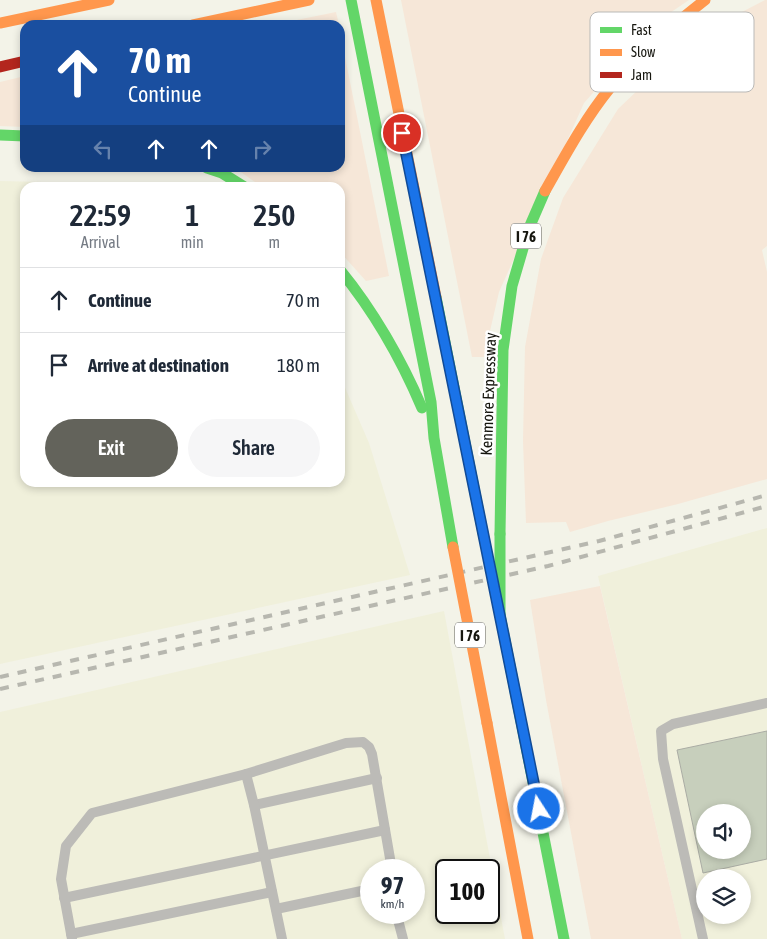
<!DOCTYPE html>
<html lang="en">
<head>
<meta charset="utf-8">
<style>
  body { margin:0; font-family:"Asap Condensed",sans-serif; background:#f6f6f7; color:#1f2937; height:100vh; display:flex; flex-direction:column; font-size:19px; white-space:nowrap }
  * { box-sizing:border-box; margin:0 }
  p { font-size:16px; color:#747a83 }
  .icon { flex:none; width:28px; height:28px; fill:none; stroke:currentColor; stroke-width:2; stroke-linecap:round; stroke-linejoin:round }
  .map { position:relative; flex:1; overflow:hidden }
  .details { position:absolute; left:20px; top:182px; width:325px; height:305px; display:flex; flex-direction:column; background:#fff; border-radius:15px; box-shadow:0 2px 8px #0003 }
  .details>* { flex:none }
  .guide { position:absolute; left:20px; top:20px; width:325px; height:152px; border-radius:15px; box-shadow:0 2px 8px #0003; background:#1a4fa0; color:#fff; overflow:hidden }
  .controls { position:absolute; left:696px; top:804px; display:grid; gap:10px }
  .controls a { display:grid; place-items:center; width:55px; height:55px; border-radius:50%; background:#fff; box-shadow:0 2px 8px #0003; font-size:25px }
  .speed { position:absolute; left:360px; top:859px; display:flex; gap:10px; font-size:25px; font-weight:700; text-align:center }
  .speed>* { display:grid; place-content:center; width:65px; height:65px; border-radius:50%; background:#fff; box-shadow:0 2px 8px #0003; line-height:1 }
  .speed small { font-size:12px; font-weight:400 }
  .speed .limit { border:2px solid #111; border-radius:8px; background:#fff; color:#111 }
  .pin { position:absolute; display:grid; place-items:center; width:42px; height:42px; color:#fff; margin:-21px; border:2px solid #fff; border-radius:50%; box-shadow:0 1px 5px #0007 }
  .me { position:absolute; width:55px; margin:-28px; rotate:349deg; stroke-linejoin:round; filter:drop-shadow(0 0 4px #0008) }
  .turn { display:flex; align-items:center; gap:18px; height:105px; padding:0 25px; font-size:22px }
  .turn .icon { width:65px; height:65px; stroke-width:2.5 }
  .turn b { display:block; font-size:35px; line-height:42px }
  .lanes { display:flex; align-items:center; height:48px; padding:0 25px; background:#0003; justify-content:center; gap:25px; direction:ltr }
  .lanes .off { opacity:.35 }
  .eta { display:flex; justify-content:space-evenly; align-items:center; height:85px; text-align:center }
  .eta b { font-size:30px; font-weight:600; line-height:35px }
  .cta { display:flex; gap:10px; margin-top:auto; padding:10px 25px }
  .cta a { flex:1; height:58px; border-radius:30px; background:#63635b; color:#fff; font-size:20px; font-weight:600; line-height:58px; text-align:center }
  .cta a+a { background:#f6f6f7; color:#1f2937 }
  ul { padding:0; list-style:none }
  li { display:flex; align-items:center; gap:15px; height:65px; padding:0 25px; border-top:1px solid #e0e1e3 }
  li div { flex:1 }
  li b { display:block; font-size:19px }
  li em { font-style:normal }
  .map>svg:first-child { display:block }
</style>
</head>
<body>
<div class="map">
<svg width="767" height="939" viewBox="0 0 767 939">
  <rect width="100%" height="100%" fill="#f3f3e8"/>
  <!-- built -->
  <g fill="#f0f0db" fill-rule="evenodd">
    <path d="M 0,181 L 174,185 L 178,187 L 25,188 L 25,482 L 340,482 L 340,376 L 369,443 L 410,575 L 0,664 Z"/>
    <path d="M 767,528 L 767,939 L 682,939 L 598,576 ZM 705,812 L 742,812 L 742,850 L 705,850 ZM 705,878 L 742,878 L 742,915 L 705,915 Z"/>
    <path d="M 444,611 L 505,939 L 0,939 L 0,712 ZM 371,870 L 414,870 L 414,912 L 371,912 ZM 446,870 L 489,870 L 489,912 L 446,912 Z"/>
  </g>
  <!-- green -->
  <g fill="#f6e7d8">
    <path d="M 401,0 L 689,0 L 655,23 L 584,103 L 499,292 L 484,357 L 472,357 Z"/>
    <path d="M 765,0 L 767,0 L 767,246 L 762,250 L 767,272 L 767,479 L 678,504 L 608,521 L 570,532 L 566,522 L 526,523 L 523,441 L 525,347 L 541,259 L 563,198 L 618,109 L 661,68 L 717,25 Z"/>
    <path d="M 336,12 L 339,25 L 272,25 Z"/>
    <path d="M 340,32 L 389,276 L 366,281 L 340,252 L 340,188 L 262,187 L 235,168 L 340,168 Z"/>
    <path d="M 25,76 L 25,127 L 0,126 L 0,82 Z"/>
    <path d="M 600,586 L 682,939 L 591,939 L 546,700 L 530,600 Z"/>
  </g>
  <!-- building -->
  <path fill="#c7cfbc" stroke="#aaaca4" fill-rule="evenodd" d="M 767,731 L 767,859 L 703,873 L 677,750 ZM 705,812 L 742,812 L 742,850 L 705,850 Z"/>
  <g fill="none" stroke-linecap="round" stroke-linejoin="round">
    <!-- lane -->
    <g stroke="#bcbbb7" stroke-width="10">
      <path d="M 246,774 L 346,743 L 363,742 L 369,747 L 372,754 L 392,870"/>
      <path d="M 254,805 L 377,778"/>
      <path d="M 64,898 L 385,830"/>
      <path d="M 276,909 L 371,889"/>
      <path d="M 396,912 L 403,939"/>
      <path d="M 71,934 L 272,892"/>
      <path d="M 72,939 L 61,879 L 66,846 L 92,813 L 246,774 L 254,805 L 282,939"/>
      <path d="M 703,939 L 663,759 L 661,731 L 673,724 L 767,703"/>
    </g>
    <!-- fast -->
    <g stroke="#63d668" stroke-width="11">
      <path d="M 351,0 L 431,402 L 434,438 L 453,547"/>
      <path d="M 0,135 L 25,136"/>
      <path d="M 207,168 L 222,173 L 246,188"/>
      <path d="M 340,270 C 373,310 402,361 422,408"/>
      <path d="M 436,297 L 484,538"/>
      <path d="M 500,534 L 503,350 L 512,286 L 529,228 L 545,191"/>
      <path d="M 500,615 L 564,939"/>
    </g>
    <!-- slow -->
    <g stroke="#ff974d" stroke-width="11">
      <path d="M 376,0 L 436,297"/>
      <path d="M 0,23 L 109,0"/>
      <path d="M 193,25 L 309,0"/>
      <path d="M 545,191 C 565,156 584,120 610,88 C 637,54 671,27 705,0"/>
      <path d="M 487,723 L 528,939"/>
    </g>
    <!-- jam -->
    <path stroke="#b3261e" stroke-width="11" d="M 0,67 L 25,61"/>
    <!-- rail -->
    <g stroke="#b7b7af" stroke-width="4" stroke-dasharray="9 9" stroke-linecap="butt">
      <path d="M 0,677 L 599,541 L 767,495"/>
      <path d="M 0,689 L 548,566 L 767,506"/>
    </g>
    <!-- fast-bridge -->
    <path stroke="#63d668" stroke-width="11" d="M 500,534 L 500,615"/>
    <!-- slow-bridge -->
    <path stroke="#ff974d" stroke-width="11" d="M 453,547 L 487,723"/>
  </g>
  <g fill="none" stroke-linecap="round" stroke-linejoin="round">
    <defs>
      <path id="route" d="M 402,133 L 539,809"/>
    </defs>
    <!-- route casing -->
    <use href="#route" stroke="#114b97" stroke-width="12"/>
    <!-- route -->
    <use href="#route" stroke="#1a73e8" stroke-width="9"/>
  </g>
  <g text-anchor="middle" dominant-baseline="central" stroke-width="5" stroke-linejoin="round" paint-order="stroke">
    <!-- shield labels -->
    <g fill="#fff" stroke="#5c5c57" stroke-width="1">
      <rect x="511" y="223.5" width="30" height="25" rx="4"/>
      <rect x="455" y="622.5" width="30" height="25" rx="4"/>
    </g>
    <g font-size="15" font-weight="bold" fill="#16160f">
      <text x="526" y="236">I 76</text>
      <text x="470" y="635">I 76</text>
    </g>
    <!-- street labels -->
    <g font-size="16" fill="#16160f" stroke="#fff">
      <text transform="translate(488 394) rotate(-88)">Kenmore Expressway</text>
    </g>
  </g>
  <!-- legend -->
  <rect x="590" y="12" width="164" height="80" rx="8" fill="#fff" stroke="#b9b9b7" stroke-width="1"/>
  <rect x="600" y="27" width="22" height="6" fill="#63d668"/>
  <rect x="600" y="49" width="22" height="7" fill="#ff974d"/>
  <rect x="600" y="72" width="22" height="6" fill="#b3261e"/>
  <g font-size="14" fill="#16160f">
    <text x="631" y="35">Fast</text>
    <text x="631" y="57">Slow</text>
    <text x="631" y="80">Jam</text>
  </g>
</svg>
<div class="controls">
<a><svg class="icon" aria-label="sound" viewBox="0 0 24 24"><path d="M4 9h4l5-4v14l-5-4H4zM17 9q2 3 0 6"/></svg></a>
<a><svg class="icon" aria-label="layers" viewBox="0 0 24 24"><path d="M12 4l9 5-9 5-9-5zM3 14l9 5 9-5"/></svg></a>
</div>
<div class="speed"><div>97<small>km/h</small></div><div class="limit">100</div></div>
<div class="pin" style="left:402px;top:133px;background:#d93025"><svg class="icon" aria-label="arrive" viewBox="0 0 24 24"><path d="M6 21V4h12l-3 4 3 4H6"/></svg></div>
<svg class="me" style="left:539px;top:809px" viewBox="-20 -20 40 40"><circle r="17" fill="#1a73e8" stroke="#fff" stroke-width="3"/><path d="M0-11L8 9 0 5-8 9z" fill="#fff"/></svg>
<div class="guide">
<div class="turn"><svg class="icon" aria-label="ahead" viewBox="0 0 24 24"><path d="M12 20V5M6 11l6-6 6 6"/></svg><div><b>70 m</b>Continue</div></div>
<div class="lanes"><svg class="icon off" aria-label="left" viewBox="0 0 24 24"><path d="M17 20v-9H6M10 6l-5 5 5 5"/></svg><svg class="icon" aria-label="ahead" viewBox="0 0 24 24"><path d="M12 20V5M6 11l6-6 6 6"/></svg><svg class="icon" aria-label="ahead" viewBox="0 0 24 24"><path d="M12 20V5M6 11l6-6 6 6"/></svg><svg class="icon off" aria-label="right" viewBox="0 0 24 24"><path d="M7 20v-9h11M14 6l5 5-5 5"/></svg></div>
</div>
<section class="details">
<div class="eta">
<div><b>22:59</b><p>Arrival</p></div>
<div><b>1</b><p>min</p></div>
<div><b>250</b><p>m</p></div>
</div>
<ul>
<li><svg class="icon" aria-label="ahead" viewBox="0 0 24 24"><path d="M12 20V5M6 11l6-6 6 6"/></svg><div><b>Continue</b></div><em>70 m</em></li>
<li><svg class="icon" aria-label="arrive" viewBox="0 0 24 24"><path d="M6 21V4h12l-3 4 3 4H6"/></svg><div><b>Arrive at destination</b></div><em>180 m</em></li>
</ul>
<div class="cta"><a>Exit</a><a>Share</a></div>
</section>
</div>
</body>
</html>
